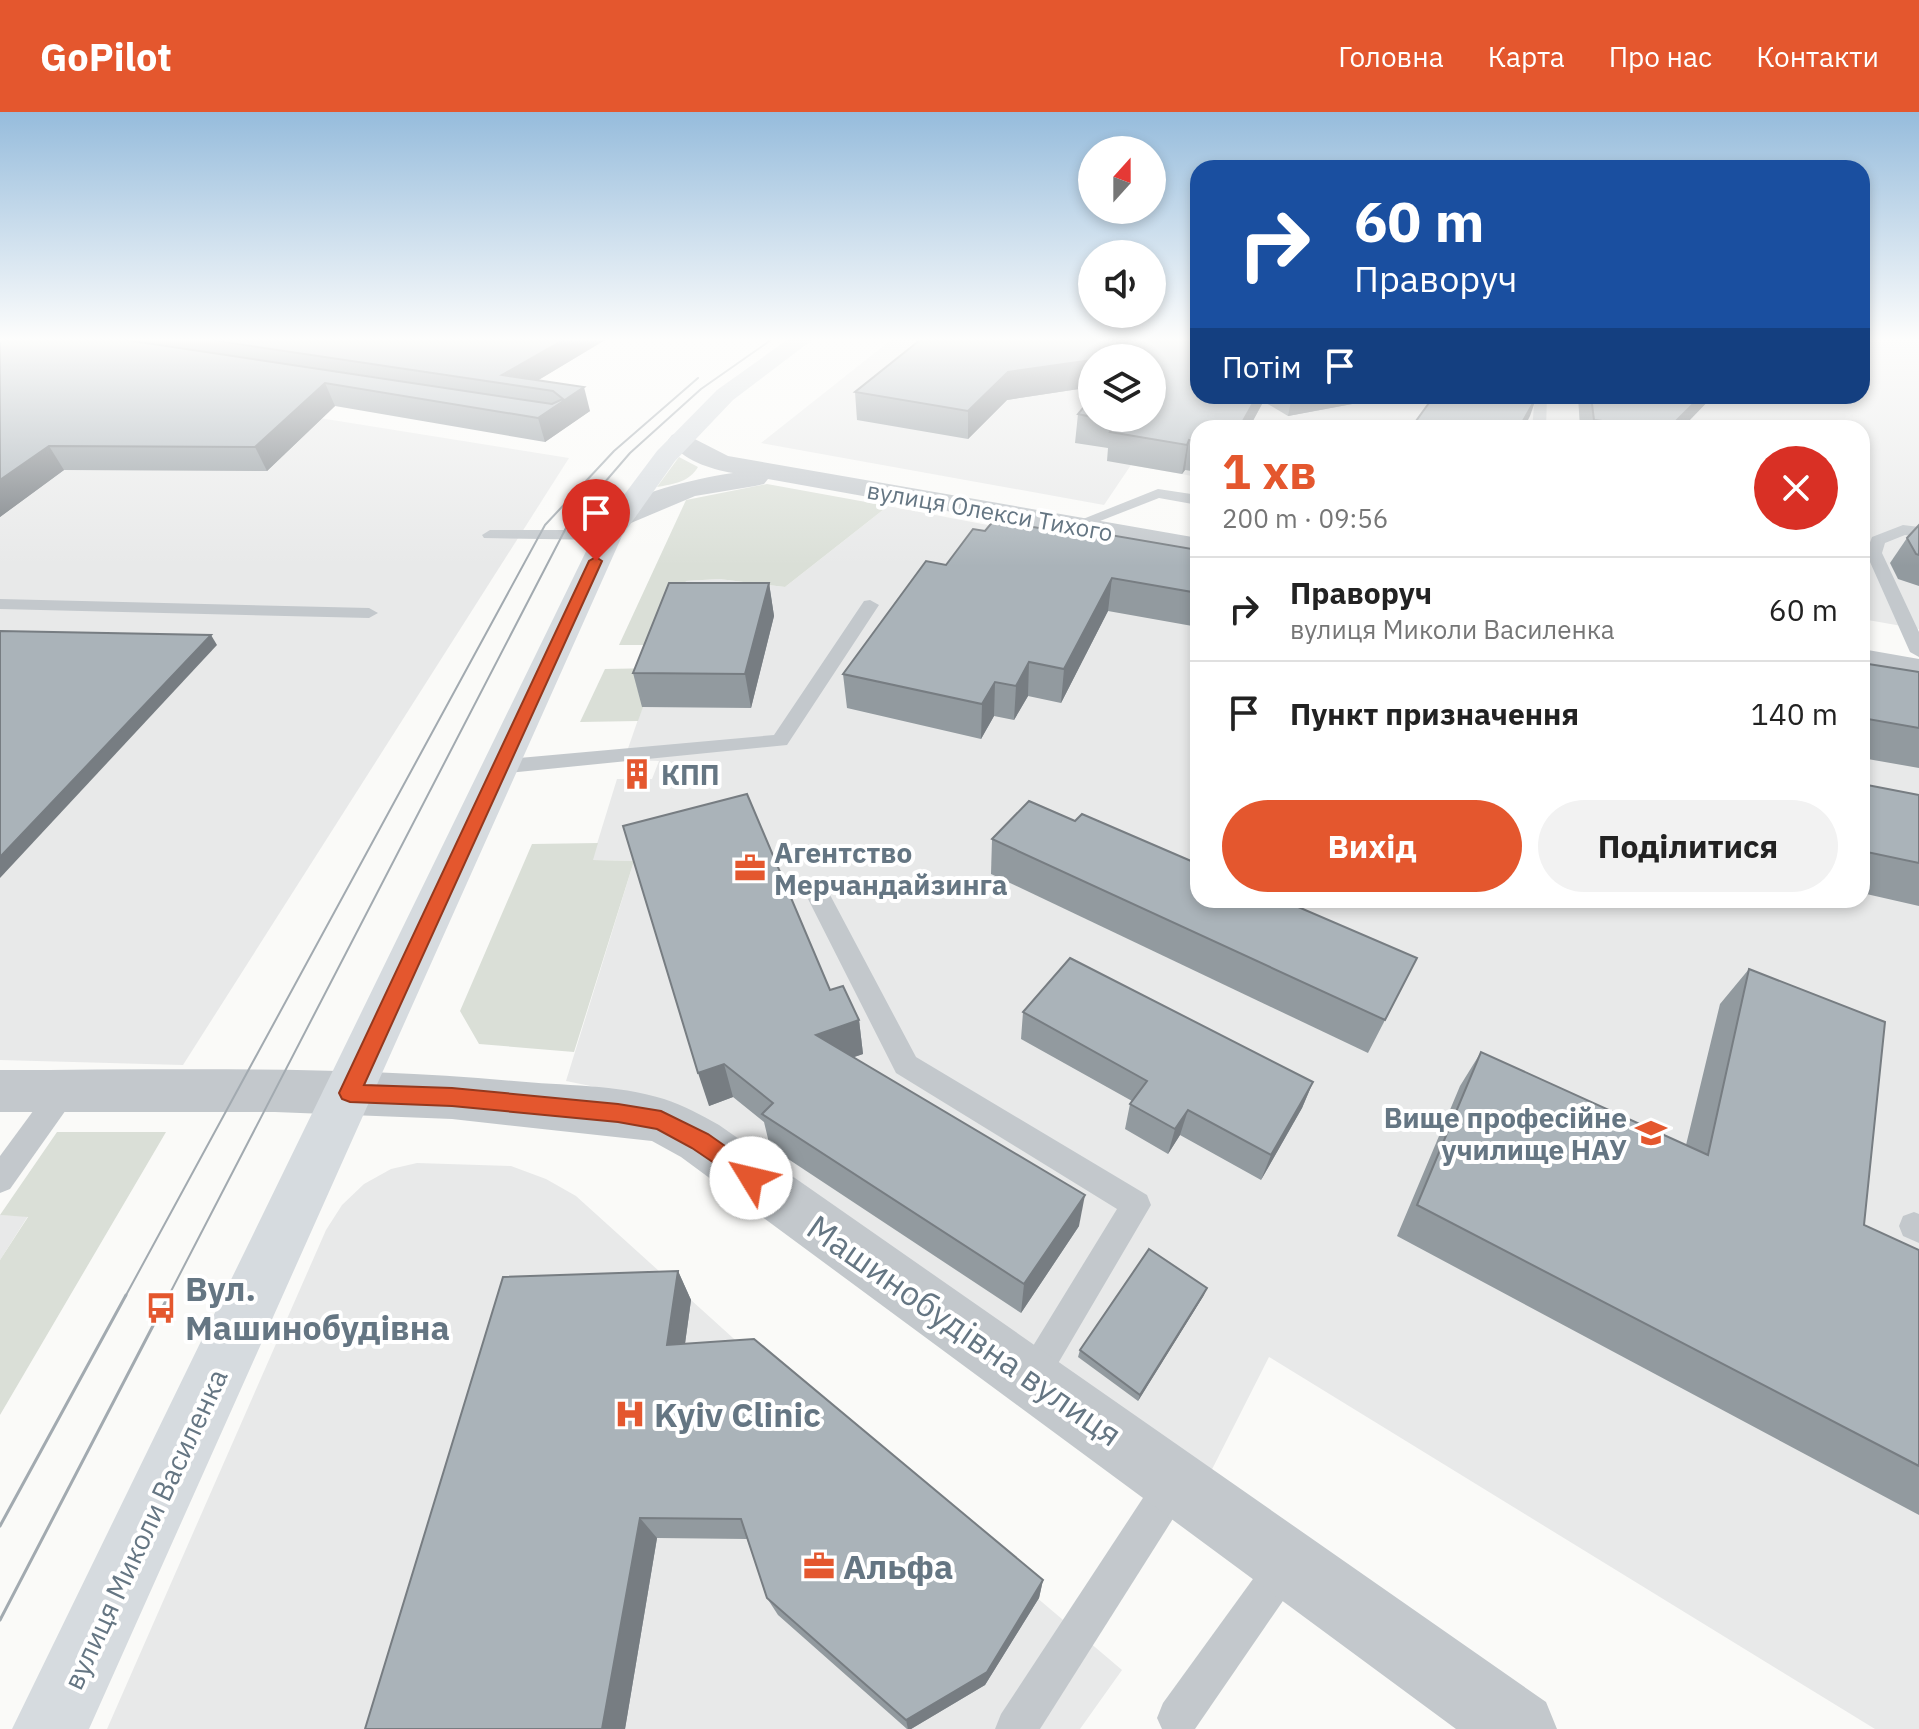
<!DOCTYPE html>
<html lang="uk">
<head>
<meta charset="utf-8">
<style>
  body { margin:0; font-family:"IBM Plex Sans",sans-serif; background:#f2f2f2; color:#222; height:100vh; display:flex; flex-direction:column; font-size:30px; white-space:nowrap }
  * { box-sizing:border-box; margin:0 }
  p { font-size:26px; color:#767676 }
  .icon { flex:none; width:44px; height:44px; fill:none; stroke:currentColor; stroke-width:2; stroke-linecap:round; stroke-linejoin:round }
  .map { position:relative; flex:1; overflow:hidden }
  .drawer { position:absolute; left:1190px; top:308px; width:680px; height:488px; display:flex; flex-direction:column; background:#fff; border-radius:24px; box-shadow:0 4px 12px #0003 }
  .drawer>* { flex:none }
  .banner { position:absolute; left:1190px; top:48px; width:680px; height:244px; border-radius:24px; box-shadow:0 4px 12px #0003; background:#1a4fa0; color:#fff; overflow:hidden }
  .needle { width:52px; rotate:21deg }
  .fabs { position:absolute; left:1078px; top:24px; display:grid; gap:16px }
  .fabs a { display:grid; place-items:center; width:88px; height:88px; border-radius:50%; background:#fff; box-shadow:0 4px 12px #0003; font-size:40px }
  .pin { position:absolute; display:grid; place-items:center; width:68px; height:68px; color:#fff; margin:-82px -34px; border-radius:50% 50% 50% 0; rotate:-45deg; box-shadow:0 0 8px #0007 }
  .pin .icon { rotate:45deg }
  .me { position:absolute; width:88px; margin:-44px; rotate:306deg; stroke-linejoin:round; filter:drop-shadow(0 0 6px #0008) }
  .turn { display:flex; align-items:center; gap:28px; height:168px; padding:0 32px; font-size:36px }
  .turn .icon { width:104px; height:104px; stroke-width:2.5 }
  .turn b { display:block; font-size:56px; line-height:68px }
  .then { display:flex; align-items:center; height:76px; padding:0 32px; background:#0003; gap:16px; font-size:30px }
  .round { display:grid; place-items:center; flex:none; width:84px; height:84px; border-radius:42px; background:#f2f2f2 }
  .headline { display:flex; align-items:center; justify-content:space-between; height:136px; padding:0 32px }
  h1 { font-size:48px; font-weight:800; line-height:60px; color:#e4572e }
  .cta { display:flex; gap:16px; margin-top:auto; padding:16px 32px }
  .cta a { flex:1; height:92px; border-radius:48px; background:#e4572e; color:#fff; font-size:32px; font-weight:800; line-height:92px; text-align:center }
  .cta a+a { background:#f2f2f2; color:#222 }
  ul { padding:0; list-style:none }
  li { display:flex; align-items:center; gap:24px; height:104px; padding:0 32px; border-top:2px solid #e0e0e0 }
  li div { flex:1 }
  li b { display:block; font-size:30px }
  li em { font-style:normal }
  header { display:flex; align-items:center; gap:48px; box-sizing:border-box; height:112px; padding:0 40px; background:#e4572e; color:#fff }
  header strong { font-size:38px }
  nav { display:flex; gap:44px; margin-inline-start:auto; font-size:28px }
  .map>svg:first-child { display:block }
</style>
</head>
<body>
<header>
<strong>GoPilot</strong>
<nav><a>Головна</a><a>Карта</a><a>Про нас</a><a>Контакти</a></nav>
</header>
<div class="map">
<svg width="1919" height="1617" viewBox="0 0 1919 1617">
  <rect width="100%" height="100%" fill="#fafaf8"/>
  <!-- built -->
  <g fill="#e8e9e9" fill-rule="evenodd">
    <path d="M 891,228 L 1198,228 L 1198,284 L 1862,284 L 1862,228 L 1919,228 L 1919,517 L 1862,507 L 1862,316 L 1198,316 L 1198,365 L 1131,353 L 1104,393 L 761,331 ZM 1092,246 L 1152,246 L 1152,306 L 1092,306 Z"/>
    <path d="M 0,255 L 569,346 L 183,953 L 0,948 Z"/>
    <path d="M 888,394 L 1198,453 L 1198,788 L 1862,788 L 1862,573 L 1919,582 L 1919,1617 L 1875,1617 L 1269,1245 L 1202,1377 L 659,988 L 566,969 L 634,749 L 592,748 L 617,667 L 652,667 L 659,649 L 624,648 L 686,469 L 719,467 L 785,475 Z"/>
    <path d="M 417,1051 L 511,1054 L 546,1067 L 576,1084 L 764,1254 L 1122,1558 L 1080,1617 L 107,1617 L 326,1118 L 342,1093 L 364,1072 L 391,1057 Z"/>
    <path d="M 0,1103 L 28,1104 L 0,1148 Z"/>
  </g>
  <!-- green -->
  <g fill="#dadfd7">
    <path d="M 679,345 L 698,355 C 689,370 674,372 657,375 Z"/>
    <path d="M 767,372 L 888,394 L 785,475 L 719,467 L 686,469 L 666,533 L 619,533 L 686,388 Z"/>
    <path d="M 657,556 L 638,609 L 580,610 L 605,557 Z"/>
    <path d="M 598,731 L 593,748 L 634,749 L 574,940 L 479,932 L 460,899 L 532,732 Z"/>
    <path d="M 57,1020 L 166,1020 L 0,1303 L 0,1148 L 28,1105 L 0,1103 Z"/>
  </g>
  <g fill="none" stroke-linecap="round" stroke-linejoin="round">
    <!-- service -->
    <g fill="#c3c8cc" fill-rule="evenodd">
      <path d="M 1273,284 C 1255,296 1227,289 1220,316 L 1206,316 C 1215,285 1246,284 1273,284 Z"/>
      <path d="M 1535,284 L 1547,284 L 1546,316 L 1532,316 Z"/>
      <path d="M 1158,377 L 1198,383 L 1198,393 L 1159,386 L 1077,418 L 1065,418 L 1063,415 Z"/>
      <path d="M 1903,413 L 1919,415 L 1919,425 L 1905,423 L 1885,431 L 1882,441 L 1919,520 L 1919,545 L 1910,540 L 1866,441 L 1872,425 Z"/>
      <path d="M 490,418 L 608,418 L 616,423 L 608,428 L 484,426 L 482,423 Z"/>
      <path d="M 0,487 L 369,496 L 378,501 L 369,506 L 0,497 Z"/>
      <path d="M 870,488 L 879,493 L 787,633 L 498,662 L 488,655 L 498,648 L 774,623 L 864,489 Z"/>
      <path d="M 817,773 L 825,775 L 829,781 L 916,945 L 1147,1083 L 1151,1093 L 1043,1277 L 1031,1282 L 1019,1277 L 1014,1265 L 1117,1097 L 896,961 L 805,781 L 809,775 Z"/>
      <path d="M 63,968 L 73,972 L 77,980 L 73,988 L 10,1077 L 0,1081 L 0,1044 L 53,972 Z"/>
      <path d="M 1914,1100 L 1919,1102 L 1919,1131 L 1903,1124 L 1899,1114 L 1903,1104 Z"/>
      <path d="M 1175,1352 L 1188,1357 L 1193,1370 L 1188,1383 L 1040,1617 L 995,1617 L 1001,1602 L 1162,1357 Z"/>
      <path d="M 1287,1432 L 1300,1438 L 1306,1451 L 1300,1464 L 1195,1617 L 1162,1617 L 1157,1606 L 1163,1591 L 1274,1438 Z"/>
    </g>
    <!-- minor -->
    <g fill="#c3c8cc" fill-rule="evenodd">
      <path d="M 681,320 L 728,344 L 1198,426 L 1198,444 L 768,367 L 764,372 L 755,374 L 695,384 L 631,411 L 621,413 L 611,411 L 607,405 C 623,382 704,365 733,361 C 709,357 683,348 668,328 L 672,323 Z"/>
      <path d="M 1862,537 L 1919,547 L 1919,567 L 1862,557 Z"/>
      <path d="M 0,958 C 171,958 343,953 514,969 C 562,974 617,972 664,987 C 683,993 701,1003 719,1013 L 1546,1590 L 1557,1617 L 1456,1617 L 681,1045 L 652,1029 L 452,1007 L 275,1000 L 0,1000 Z"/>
    </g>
    <!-- secondary -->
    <path fill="#d6dbdf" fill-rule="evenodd" d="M 787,228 L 812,228 L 733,288 L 675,349 L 622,424 L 89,1617 L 12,1617 L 594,423 L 657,339 L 717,278 Z"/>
    <!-- tram-far1 -->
    <g stroke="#a2aab0" stroke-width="2">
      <path d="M 125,1185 L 545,413 L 614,339 L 698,266"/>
      <path d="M 168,1185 L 567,414 L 630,341 L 701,277 L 771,228"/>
    </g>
    <!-- tram -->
    <g stroke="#a2aab0" stroke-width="3">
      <path d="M 0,1414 L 126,1183"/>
      <path d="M 0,1508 L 169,1183"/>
    </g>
  </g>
  <!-- wall -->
  <g fill="#929a9f">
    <path d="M 0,228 L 605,228 L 538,268 L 590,299 L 545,330 L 335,294 L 267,359 L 64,358 L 0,405 Z"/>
    <path d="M 920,228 L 1198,228 L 1198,284 L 1264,284 L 1262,292 L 1249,316 L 1198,316 L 1198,360 L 1185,358 L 1182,362 L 1107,349 L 1108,336 L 1075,331 L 1078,302 L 1092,285 L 1092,306 L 1152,306 L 1152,246 L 1092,246 L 1092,275 L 1007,288 L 968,327 L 857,308 L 855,280 Z"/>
    <path d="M 1268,284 L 1395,284 L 1288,304 L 1266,291 Z"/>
    <path d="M 1578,284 L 1713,284 L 1682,316 L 1580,316 Z"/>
    <path d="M 1919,413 L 1919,474 L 1898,467 L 1890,451 L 1907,426 Z"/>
    <path d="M 1090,425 L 1198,438 L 1198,515 L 1108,499 L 1061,591 L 1028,584 L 1014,608 L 994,604 L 981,627 L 847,596 L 843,562 L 946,453 Z"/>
    <path d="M 769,471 L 774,504 L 751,596 L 642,595 L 633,561 Z"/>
    <path d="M 1862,551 L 1919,560 L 1919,656 L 1862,646 Z"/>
    <path d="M 1862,672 L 1919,683 L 1919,794 L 1862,781 Z"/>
    <path d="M 747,682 L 830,878 L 859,908 L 863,942 L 854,945 L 1079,1114 L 1021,1201 L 770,1035 L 764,1010 L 733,985 L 709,994 Z"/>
    <path d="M 1075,709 L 1417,846 L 1368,941 L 991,762 L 992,727 Z"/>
    <path d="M 1749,857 L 1864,1113 L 1919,1138 L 1919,1403 L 1397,1124 L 1460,974 L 1481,940 L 1686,1033 L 1720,892 Z"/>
    <path d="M 1023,900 L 1313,970 L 1302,996 L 1261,1068 L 1180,1023 L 1168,1042 L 1125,1017 L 1130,992 L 1132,989 L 1021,927 Z"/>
    <path d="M 678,1159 L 691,1188 L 685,1232 L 1043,1468 L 1039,1486 L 985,1573 L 911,1617 L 907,1617 L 778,1503 L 767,1486 L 747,1427 L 657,1426 L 625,1617 L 365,1617 Z"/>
    <path d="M 1204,1183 L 1138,1289 L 1078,1245 L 1080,1238 Z"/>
  </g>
  <!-- shaded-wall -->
  <g fill="#777d82">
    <path d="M 563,228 L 605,228 L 527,275 L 502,263 Z"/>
    <path d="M 1092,248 L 1092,275 L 1007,288 L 968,327 L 968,299 L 1008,260 Z"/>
    <path d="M 325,271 L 335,294 L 267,359 L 255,335 Z"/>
    <path d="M 584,275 L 590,299 L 545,330 L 538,306 Z"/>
    <path d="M 1210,284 L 1246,284 L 1232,286 L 1214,296 L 1209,290 Z"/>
    <path d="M 1257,284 L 1264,284 L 1262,292 L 1249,316 L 1239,316 Z"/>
    <path d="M 1292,284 L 1395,284 L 1288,304 Z"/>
    <path d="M 1537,284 L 1530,304 L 1524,316 L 1519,316 Z"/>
    <path d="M 1701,284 L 1713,284 L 1682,316 L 1669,316 Z"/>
    <path d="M 1189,328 L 1185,358 L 1182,362 L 1187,333 Z"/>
    <path d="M 49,334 L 64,358 L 0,405 L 0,368 Z"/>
    <path d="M 1112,466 L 1108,499 L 1061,591 L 1064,557 Z"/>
    <path d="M 769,471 L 774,504 L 751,596 L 745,562 Z"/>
    <path d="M 211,523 L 217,533 L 0,766 L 0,745 Z"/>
    <path d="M 1029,550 L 1028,584 L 1014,608 L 1016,574 Z"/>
    <path d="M 995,570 L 994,604 L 981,627 L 982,592 Z"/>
    <path d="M 859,908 L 863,942 L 822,956 L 816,923 Z"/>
    <path d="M 724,952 L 733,985 L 709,994 L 698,961 Z"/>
    <path d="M 1313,970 L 1302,996 L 1261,1068 L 1271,1043 Z"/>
    <path d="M 1188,998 L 1180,1023 L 1168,1042 L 1175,1017 Z"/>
    <path d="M 1085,1083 L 1079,1114 L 1021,1201 L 1024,1172 Z"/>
    <path d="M 678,1159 L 691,1188 L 681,1260 L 667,1233 Z"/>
    <path d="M 1207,1176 L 1204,1183 L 1138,1289 L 1140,1283 Z"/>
    <path d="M 640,1406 L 657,1426 L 625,1617 L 602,1617 Z"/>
    <path d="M 1043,1468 L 1039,1486 L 985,1573 L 911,1617 L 908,1617 L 906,1608 Z"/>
  </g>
  <!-- building -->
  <g fill="#aab3b9" stroke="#777d82" stroke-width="2">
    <path d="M 0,228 L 126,228 L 552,292 L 563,287 L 553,279 L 211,228 L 563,228 L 502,263 L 584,275 L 538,306 L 325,271 L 255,335 L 49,334 L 0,368 Z"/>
    <path d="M 920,228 L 1198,228 L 1198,284 L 1210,284 L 1209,290 L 1227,290 L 1231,284 L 1257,284 L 1239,316 L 1198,316 L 1198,330 L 1189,328 L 1187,333 L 1110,320 L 1118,309 L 1100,306 L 1152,306 L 1152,246 L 1125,246 L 1128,243 L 1105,246 L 1092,246 L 1092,248 L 1008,260 L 968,299 L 855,280 Z"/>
    <path d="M 1434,284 L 1537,284 L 1519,316 L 1500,314 L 1499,316 L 1411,316 Z"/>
    <path d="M 1591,284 L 1701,284 L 1669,316 L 1618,316 L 1618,311 L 1594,308 Z"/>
    <path d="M 1092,285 L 1092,305 L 1078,302 Z"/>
    <path d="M 994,408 L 1090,425 L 1093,420 L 1198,438 L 1198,481 L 1112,466 L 1064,557 L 1029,550 L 1016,574 L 995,570 L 982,592 L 843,562 L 926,449 L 946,453 L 973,417 L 985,419 Z"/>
    <path d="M 1919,413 L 1919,443 L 1916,442 L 1907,426 Z"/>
    <path d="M 669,471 L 769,471 L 745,562 L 633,561 Z"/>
    <path d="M 0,519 L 211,523 L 0,745 Z"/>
    <path d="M 1862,551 L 1919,560 L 1919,616 L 1862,606 Z"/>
    <path d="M 1862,672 L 1919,683 L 1919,751 L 1862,739 Z"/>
    <path d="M 747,682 L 830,878 L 843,874 L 859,908 L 816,923 L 1085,1083 L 1024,1172 L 762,1002 L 773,991 L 724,952 L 698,961 L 623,714 Z"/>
    <path d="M 1029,689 L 1075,709 L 1082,702 L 1198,752 L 1198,788 L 1282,788 L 1417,846 L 1385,908 L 992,727 Z"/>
    <path d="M 1070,846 L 1313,970 L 1271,1043 L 1188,998 L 1175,1017 L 1130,992 L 1147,969 L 1023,900 Z"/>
    <path d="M 1749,857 L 1885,910 L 1864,1113 L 1919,1138 L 1919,1354 L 1417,1093 L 1481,940 L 1708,1043 Z"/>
    <path d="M 1149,1137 L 1207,1176 L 1140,1283 L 1080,1238 Z"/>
    <path d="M 678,1159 L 667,1233 L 754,1227 L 1043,1468 L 987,1560 L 906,1608 L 767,1486 L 741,1407 L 640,1406 L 602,1617 L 365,1617 L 503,1165 Z"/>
  </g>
  <!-- sky -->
  <linearGradient id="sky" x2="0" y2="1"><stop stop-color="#96bcdc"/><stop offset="0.5" stop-color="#fdfdfc"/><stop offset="1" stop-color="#fdfdfc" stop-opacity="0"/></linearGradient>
  <rect width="1919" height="454" fill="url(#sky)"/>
  <!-- route -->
  <path fill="#e4572e" stroke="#94391e" stroke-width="2" d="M 596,445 L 602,449 L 364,973 L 452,976 L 618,992 L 661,999 L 708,1022 L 759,1058 L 762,1066 L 759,1073 L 751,1076 L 692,1036 L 657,1017 L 618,1010 L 452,994 L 350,990 L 342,987 L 339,981 L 589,449 Z"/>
  <!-- icons -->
  <defs>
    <symbol id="building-bare" viewBox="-9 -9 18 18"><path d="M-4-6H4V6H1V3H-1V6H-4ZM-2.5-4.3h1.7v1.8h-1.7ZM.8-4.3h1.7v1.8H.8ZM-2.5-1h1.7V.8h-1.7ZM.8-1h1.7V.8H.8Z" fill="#e4572e" stroke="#fff" stroke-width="2.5" paint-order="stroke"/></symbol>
    <symbol id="office-bare" viewBox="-9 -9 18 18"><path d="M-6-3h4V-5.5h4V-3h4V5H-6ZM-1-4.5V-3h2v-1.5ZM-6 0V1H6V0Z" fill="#e4572e" stroke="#fff" stroke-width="2.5" paint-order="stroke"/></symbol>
    <symbol id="university-bare" viewBox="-9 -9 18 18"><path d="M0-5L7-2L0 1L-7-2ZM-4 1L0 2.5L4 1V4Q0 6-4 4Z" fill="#e4572e" stroke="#fff" stroke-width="2.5" paint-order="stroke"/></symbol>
    <symbol id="bus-bare" viewBox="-9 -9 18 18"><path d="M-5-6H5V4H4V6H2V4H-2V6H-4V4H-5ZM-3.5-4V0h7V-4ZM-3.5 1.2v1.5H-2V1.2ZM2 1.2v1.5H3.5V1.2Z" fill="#e4572e" stroke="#fff" stroke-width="2.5" paint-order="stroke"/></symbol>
    <symbol id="hospital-bare" viewBox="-9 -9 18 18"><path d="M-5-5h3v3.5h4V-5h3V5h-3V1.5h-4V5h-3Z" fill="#e4572e" stroke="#fff" stroke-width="2.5" paint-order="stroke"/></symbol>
  </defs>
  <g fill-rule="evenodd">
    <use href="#building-bare" x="615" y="640" width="44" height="44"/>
    <use href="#office-bare" x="728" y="734" width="44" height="44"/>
    <use href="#university-bare" x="1629" y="999" width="44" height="44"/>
    <use href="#bus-bare" x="139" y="1174" width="44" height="44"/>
    <use href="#hospital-bare" x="608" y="1280" width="44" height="44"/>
    <use href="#office-bare" x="797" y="1432" width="44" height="44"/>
  </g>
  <g text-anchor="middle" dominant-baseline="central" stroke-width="8" stroke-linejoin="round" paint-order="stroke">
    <!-- far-street labels -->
    <g font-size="24" fill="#657683" stroke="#fff">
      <text transform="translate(990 399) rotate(10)">вулиця Олекси Тихого</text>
    </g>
    <!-- poi labels -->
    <g font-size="28" font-weight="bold" fill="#657683" stroke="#fff" text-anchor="start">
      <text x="661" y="662">КПП</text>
      <text x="774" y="740">Агентство<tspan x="774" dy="32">Мерчандайзинга</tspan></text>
      <text x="1627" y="1005" text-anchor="end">Вище професійне<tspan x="1627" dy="32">училище НАУ</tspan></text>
    </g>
    <!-- street labels -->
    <g font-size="28" fill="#657683" stroke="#fff">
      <text transform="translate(145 1417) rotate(-65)">вулиця Миколи Василенка</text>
    </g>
    <!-- near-poi labels -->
    <g font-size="34" font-weight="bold" fill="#657683" stroke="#fff" text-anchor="start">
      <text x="185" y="1176">Вул.<tspan x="185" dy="39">Машинобудівна</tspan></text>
      <text x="654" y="1302">Kyiv Clinic</text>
      <text x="843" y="1454">Альфа</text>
    </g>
    <!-- near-street labels -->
    <g font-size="34" fill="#657683" stroke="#fff">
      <text transform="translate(965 1218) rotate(35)">Машинобудівна вулиця</text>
    </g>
  </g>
</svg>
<div class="fabs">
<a><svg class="needle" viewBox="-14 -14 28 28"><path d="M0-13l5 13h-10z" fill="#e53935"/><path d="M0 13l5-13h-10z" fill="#767676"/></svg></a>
<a><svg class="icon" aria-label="sound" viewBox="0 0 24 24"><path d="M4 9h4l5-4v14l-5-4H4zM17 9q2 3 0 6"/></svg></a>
<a><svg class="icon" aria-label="layers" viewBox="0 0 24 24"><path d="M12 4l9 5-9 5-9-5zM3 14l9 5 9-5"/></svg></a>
</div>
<div class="pin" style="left:596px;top:449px;background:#d93025"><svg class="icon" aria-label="arrive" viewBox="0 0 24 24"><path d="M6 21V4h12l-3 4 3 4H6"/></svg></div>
<svg class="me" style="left:751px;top:1066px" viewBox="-20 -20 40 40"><circle r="19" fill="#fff"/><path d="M0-13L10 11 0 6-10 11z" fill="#e4572e"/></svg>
<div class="banner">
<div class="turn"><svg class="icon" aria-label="right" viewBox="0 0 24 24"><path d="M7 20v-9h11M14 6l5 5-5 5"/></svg><div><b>60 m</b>Праворуч</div></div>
<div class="then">Потім<svg class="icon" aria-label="arrive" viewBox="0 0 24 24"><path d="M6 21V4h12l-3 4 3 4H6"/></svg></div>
</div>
<section class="drawer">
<div class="headline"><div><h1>1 хв</h1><p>200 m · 09:56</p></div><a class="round" style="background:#d93025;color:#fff"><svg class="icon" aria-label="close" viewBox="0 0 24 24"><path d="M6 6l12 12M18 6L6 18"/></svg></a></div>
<ul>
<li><svg class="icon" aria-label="right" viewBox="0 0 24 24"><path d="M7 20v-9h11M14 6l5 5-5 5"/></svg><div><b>Праворуч</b><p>вулиця Миколи Василенка</p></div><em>60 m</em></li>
<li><svg class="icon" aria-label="arrive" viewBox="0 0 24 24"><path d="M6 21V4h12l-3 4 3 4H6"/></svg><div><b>Пункт призначення</b></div><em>140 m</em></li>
</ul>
<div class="cta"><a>Вихід</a><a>Поділитися</a></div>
</section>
</div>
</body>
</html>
